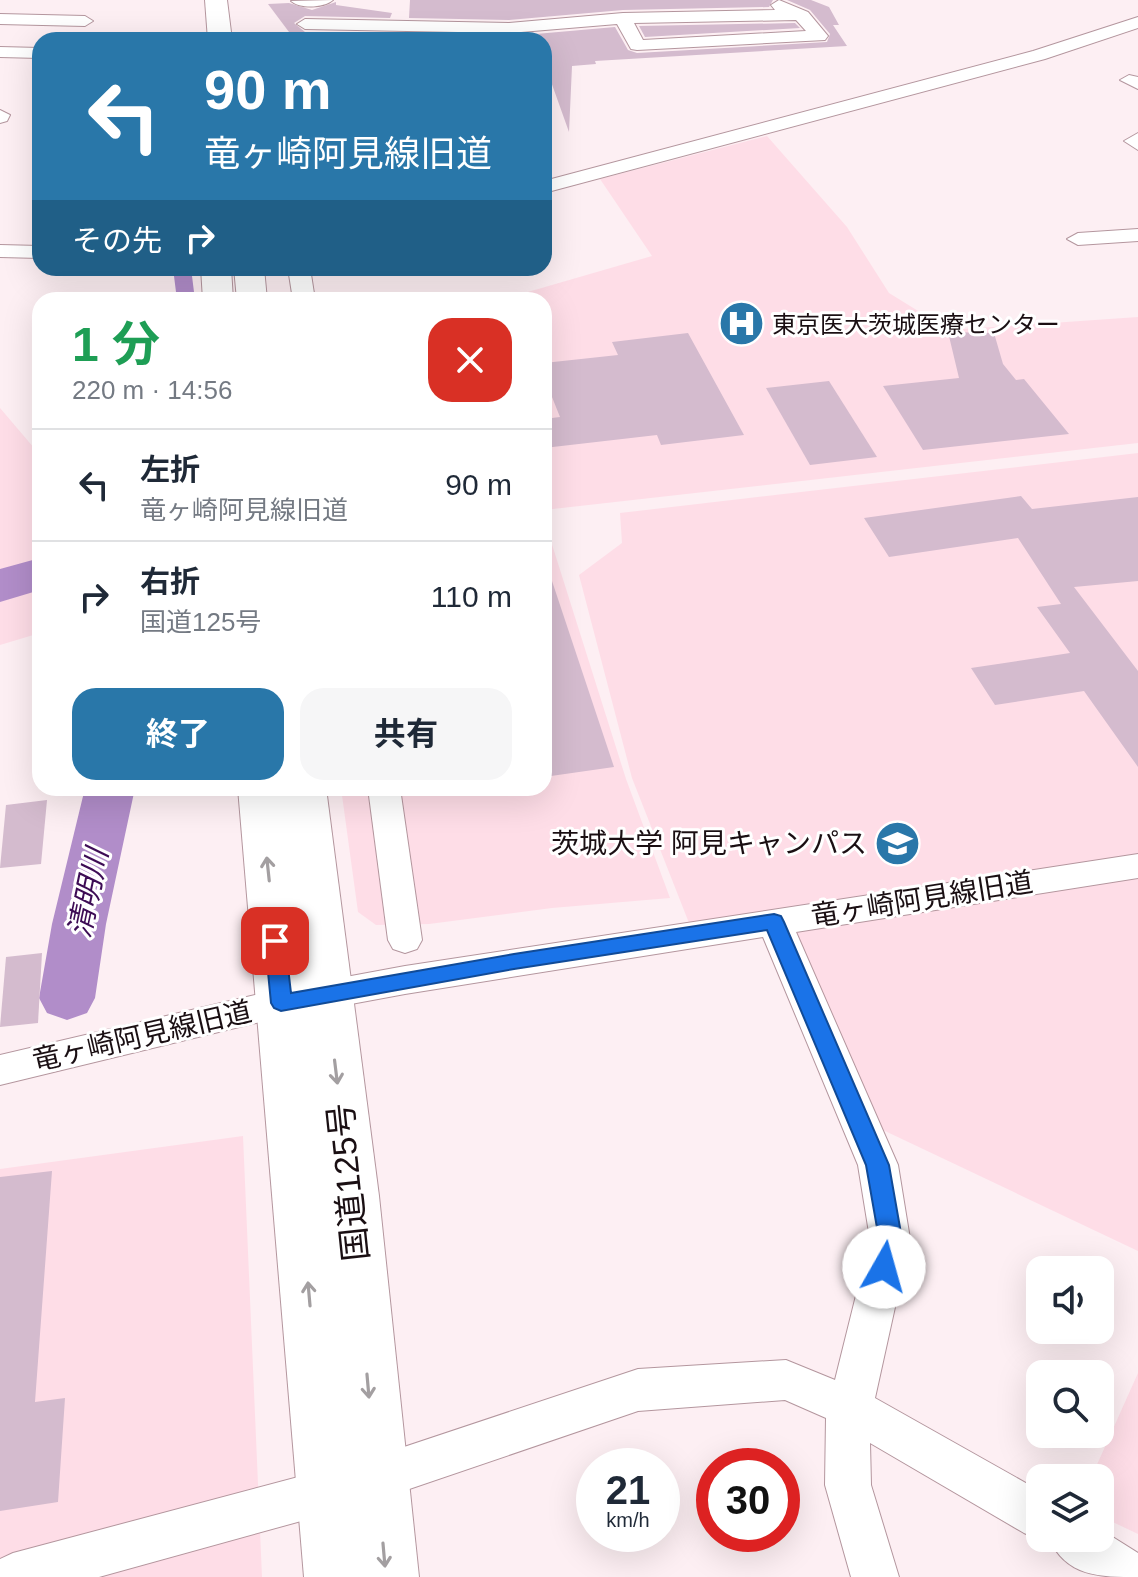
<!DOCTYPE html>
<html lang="ja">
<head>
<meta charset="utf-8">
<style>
  body { margin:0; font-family:Arial,"Noto Sans JP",sans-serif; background:#f6f6f7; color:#1f2937; height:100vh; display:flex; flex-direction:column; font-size:30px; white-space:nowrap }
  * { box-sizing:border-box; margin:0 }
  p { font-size:26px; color:#747a83 }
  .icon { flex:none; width:44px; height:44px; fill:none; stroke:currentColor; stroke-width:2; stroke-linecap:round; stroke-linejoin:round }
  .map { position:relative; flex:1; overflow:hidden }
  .side { position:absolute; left:32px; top:292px; width:520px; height:504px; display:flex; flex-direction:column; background:#fff; border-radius:24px; box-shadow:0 8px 32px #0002 }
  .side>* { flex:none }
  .hud { position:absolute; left:32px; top:32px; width:520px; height:244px; border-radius:24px; box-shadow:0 8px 32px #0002; background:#2977a9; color:#fff; overflow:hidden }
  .controls { position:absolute; left:1026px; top:1256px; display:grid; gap:16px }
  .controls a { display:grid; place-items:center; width:88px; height:88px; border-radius:16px; background:#fff; box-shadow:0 8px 32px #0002; font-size:40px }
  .speed { position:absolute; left:576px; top:1448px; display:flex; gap:16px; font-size:40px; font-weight:700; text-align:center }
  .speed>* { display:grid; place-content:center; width:104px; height:104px; border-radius:50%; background:#fff; box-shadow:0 8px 32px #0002; line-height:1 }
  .speed small { font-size:20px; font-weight:400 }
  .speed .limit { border:12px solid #d22; background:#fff; color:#111 }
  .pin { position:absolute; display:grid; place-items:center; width:68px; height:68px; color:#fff; margin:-34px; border-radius:16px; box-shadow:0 4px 12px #0006 }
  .me { position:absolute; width:88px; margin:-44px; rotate:7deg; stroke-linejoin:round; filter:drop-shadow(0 0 6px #0008) }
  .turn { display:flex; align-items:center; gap:28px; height:168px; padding:0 40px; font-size:36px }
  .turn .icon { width:104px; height:104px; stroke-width:2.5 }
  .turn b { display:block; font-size:56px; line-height:68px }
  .then { display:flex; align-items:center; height:76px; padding:0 40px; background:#0003; gap:16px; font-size:30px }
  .round { display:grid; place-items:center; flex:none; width:84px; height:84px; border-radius:24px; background:#f6f6f7 }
  .summary { display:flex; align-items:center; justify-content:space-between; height:136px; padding:0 40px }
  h1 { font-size:48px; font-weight:700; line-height:60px; color:#1e9e55 }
  .button { display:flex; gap:16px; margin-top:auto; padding:16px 40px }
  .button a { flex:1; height:92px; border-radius:24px; background:#2977a9; color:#fff; font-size:32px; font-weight:700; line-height:92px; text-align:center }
  .button a+a { background:#f6f6f7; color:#1f2937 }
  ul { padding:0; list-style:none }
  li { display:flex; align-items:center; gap:24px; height:112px; padding:0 40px; border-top:2px solid #e0e1e3 }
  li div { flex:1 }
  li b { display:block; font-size:30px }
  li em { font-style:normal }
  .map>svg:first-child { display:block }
</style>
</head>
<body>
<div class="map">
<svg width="1138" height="1577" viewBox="0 0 1138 1577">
  <rect width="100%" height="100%" fill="#fdeff3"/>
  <!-- built -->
  <g fill="#fedde7">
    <path d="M 767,136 L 847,227 L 889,293 L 949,330 L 1138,317 L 1138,443 L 544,510 L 544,300 L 500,300 L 652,256 L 600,179 Z"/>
    <path d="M 0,408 L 40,455 L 40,633 L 0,645 Z"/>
    <path d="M 1138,453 L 1138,1251 L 866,1122 L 784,908 L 689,923 L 632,778 L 579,575 L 622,543 L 620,513 Z"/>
    <path d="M 544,519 L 626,779 L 670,898 L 552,908 L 429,924 L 376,925 L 358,912 L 341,788 L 544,788 Z"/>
    <path d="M 243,1136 L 262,1577 L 0,1577 L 0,1169 Z"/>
    <path d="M 1138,1373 L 1138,1534 L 1100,1516 L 1100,1478 L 1091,1478 Z"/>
  </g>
  <!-- water -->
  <g fill="#b18dc9">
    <path d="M 173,268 L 191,268 L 195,300 L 177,300 Z"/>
    <path d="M 40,558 L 40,590 L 0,602 L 0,569 Z"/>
    <path d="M 98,788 L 123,788 L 93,924 L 64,925 Z"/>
  </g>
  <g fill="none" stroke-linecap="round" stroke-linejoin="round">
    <!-- river -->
    <path fill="#b18dc9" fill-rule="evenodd" d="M 85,788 L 135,788 L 106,924 L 95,998 L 87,1013 L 67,1020 L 47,1013 L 39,998 L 52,924 Z"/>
  </g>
  <!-- building -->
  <g fill="#d4bbce">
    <path d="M 410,0 L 773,0 L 769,7 L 623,10 L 509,20 L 409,18 Z"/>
    <path d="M 787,0 L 811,0 L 829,7 L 839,25 L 833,25 L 847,46 L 595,61 L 596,64 L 572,66 L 569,132 L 544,62 L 544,40 L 515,40 L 513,36 L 615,27 L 628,50 L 637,53 L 827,42 L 830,34 L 810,10 Z"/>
    <path d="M 336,2 L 336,5 L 392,13 L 390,18 L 305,16 L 294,23 L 305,32 L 381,33 L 377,40 L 295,40 L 268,4 L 289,3 L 312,10 Z"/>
    <path d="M 795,23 L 800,28 L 645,37 L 639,26 Z"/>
    <path d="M 948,332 L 994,333 L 1003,364 L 1016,380 L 1024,379 L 1069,434 L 923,450 L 883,386 L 959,378 Z"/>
    <path d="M 688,333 L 744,435 L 661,445 L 657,435 L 544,448 L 544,419 L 560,417 L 544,377 L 544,363 L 618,355 L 612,342 Z"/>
    <path d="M 829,381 L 877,457 L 810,465 L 766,388 Z"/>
    <path d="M 1021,496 L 1032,509 L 1138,497 L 1138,581 L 1074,587 L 1138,671 L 1138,767 L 1084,691 L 995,705 L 971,668 L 1070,653 L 1037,607 L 1061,604 L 1018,538 L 889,557 L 864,518 Z"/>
    <path d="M 548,569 L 614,767 L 544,777 L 544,570 Z"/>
    <path d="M 47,800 L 41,864 L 0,868 L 6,805 Z"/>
    <path d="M 42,953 L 38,1023 L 0,1027 L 6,957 Z"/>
    <path d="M 52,1171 L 35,1402 L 65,1398 L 58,1502 L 0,1511 L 0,1177 Z"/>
  </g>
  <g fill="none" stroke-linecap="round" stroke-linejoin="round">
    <defs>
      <g id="minor">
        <path d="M 333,0 C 324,8 300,9 291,1 Z"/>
        <path d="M 779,0 L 808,12 L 828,36 L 825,40 L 637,50 L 631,49 L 617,24 L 509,33 L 305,29 L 297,24 L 305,19 L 509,23 L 623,13 L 775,10 L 771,5 ZM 796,20 L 806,31 L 643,40 L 634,23 Z"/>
        <path d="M 0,14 L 85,16 L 93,21 L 85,26 L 0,24 Z"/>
        <path d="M 1138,17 L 1138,28 L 1045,59 L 544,193 L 544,181 L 1033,51 Z"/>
        <path d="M 0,47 L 40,48 L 40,58 L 0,57 Z"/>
        <path d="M 1129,75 L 1138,77 L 1138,89 L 1120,80 Z"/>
        <path d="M 0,110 L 10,115 L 7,121 L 0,123 Z"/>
        <path d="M 1138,133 L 1138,150 L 1124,141 Z"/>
        <path d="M 1138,229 L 1138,241 L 1078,245 L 1067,239 L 1078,233 Z"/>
        <path d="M 0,245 L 40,246 L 40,258 L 0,257 Z"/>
        <path d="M 288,268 L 310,268 L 315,300 L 293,300 Z"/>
        <path d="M 368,788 L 400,788 L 422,940 L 417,949 L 405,953 L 393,949 L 388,940 Z"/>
        <path d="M 1138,854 L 1138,878 L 796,932 L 898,1165 L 910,1239 L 875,1398 L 1040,1491 L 1040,1538 L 1045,1538 L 1040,1540 L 1024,1533 L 870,1443 L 871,1485 L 899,1577 L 851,1577 L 825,1485 L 826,1418 L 785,1400 L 638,1411 L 377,1500 L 99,1577 L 0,1577 L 0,1559 L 13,1553 L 377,1456 L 638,1369 L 786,1360 L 835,1380 L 870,1239 L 858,1165 L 763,937 L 405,994 L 281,1017 L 0,1085 L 0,1055 L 281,989 L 405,966 Z"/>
        <path d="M 1100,1529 L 1138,1553 L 1138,1577 C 1100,1577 1066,1577 1049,1538 L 1100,1538 Z"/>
      </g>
      <g id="highway">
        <path d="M 205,0 L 227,0 L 232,40 L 208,40 Z"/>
        <path d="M 201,268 L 231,268 L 233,300 L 203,300 Z"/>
        <path d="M 234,268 L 264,268 L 267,300 L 237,300 Z"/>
        <path d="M 238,788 L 326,788 L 379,1196 L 419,1577 L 304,1577 Z"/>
      </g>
    </defs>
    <!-- minor casing -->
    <use href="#minor" stroke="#b4969e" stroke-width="2"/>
    <!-- highway casing -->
    <use href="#highway" stroke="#b4969e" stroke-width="2"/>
    <!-- minor -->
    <use href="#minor" fill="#fff" fill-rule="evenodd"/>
    <!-- highway -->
    <use href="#highway" fill="#fff" fill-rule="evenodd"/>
  </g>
  <!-- one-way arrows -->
  <defs><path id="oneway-shaft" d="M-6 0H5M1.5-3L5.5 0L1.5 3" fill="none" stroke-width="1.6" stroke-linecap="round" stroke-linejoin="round" transform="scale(2)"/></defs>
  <g stroke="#a39fa1">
    <use href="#oneway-shaft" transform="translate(268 869) rotate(-96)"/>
    <use href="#oneway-shaft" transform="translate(336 1072) rotate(83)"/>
    <use href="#oneway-shaft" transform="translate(309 1294) rotate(-95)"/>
    <use href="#oneway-shaft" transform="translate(368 1386) rotate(85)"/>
    <use href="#oneway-shaft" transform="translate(384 1555) rotate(85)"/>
  </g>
  <!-- route -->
  <path fill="#1a73e8" stroke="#114b97" stroke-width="2" d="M 774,914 L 781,916 L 784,922 L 889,1165 L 902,1239 L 892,1274 L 884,1277 L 875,1274 L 872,1267 L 879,1239 L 866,1165 L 767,930 L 514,969 L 281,1011 L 274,1008 L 271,1003 L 265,941 L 268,936 L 282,936 L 285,941 L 291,993 L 514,954 Z"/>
  <!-- icons -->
  <defs>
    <symbol id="hospital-disc" viewBox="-11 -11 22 22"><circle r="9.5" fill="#2977a9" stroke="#fff"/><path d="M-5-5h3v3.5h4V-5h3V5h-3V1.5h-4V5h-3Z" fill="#fff"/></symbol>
    <symbol id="university-disc" viewBox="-11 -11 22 22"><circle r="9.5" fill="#2977a9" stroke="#fff"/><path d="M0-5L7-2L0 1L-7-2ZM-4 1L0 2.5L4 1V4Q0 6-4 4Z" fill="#fff"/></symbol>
  </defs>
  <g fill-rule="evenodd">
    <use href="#hospital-disc" x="716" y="298" width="51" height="51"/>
    <use href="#university-disc" x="872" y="818" width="51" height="51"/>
  </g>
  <g text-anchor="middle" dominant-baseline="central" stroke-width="6" stroke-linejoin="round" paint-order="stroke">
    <!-- far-poi labels -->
    <g font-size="24" fill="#1a0f13" stroke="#fff" text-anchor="start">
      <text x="772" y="324">東京医大茨城医療センター</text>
    </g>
    <!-- poi labels -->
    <g font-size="28" fill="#1a0f13" stroke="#fff" text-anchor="end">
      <text x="867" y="843">茨城大学 阿見キャンパス</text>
    </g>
    <!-- street labels -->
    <g font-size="28" fill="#1a0f13" stroke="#fff">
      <text transform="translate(922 899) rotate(-9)">竜ヶ崎阿見線旧道</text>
      <text transform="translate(142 1036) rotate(-13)">竜ヶ崎阿見線旧道</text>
    </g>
    <!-- water labels -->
    <g font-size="30" font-style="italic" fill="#3d0c55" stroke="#fff">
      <text transform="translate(88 893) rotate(-78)">清明川</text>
    </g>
    <!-- near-street labels -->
    <g font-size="34" fill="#1a0f13" stroke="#fff">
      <text transform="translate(348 1182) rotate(-96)">国道125号</text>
    </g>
  </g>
</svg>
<div class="controls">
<a><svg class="icon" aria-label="sound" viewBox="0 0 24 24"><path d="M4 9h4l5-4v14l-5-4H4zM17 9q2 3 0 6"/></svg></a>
<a><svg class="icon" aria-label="search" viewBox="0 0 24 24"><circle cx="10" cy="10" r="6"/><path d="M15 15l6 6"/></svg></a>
<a><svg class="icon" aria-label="layers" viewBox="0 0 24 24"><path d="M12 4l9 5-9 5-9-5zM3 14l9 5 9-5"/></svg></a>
</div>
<div class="speed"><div>21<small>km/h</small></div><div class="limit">30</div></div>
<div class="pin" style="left:275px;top:941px;background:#d93025"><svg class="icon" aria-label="arrive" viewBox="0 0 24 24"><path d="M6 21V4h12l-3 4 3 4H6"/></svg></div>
<svg class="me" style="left:884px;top:1267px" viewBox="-20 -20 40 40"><circle r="19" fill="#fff"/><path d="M0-13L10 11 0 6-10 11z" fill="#1a73e8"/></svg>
<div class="hud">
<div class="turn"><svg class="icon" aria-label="left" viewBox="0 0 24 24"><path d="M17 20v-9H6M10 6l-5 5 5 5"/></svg><div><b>90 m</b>竜ヶ崎阿見線旧道</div></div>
<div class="then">その先<svg class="icon" aria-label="right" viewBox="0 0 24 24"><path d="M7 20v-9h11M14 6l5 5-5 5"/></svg></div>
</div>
<section class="side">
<div class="summary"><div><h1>1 分</h1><p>220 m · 14:56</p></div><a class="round" style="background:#d93025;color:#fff"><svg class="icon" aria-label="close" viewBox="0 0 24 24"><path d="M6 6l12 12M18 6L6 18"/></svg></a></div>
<ul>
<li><svg class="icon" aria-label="left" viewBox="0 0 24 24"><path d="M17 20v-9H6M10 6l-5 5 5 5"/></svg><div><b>左折</b><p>竜ヶ崎阿見線旧道</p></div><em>90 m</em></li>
<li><svg class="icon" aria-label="right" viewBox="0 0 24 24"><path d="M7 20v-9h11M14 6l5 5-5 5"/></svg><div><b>右折</b><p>国道125号</p></div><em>110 m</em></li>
</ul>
<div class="button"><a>終了</a><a>共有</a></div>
</section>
</div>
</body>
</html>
